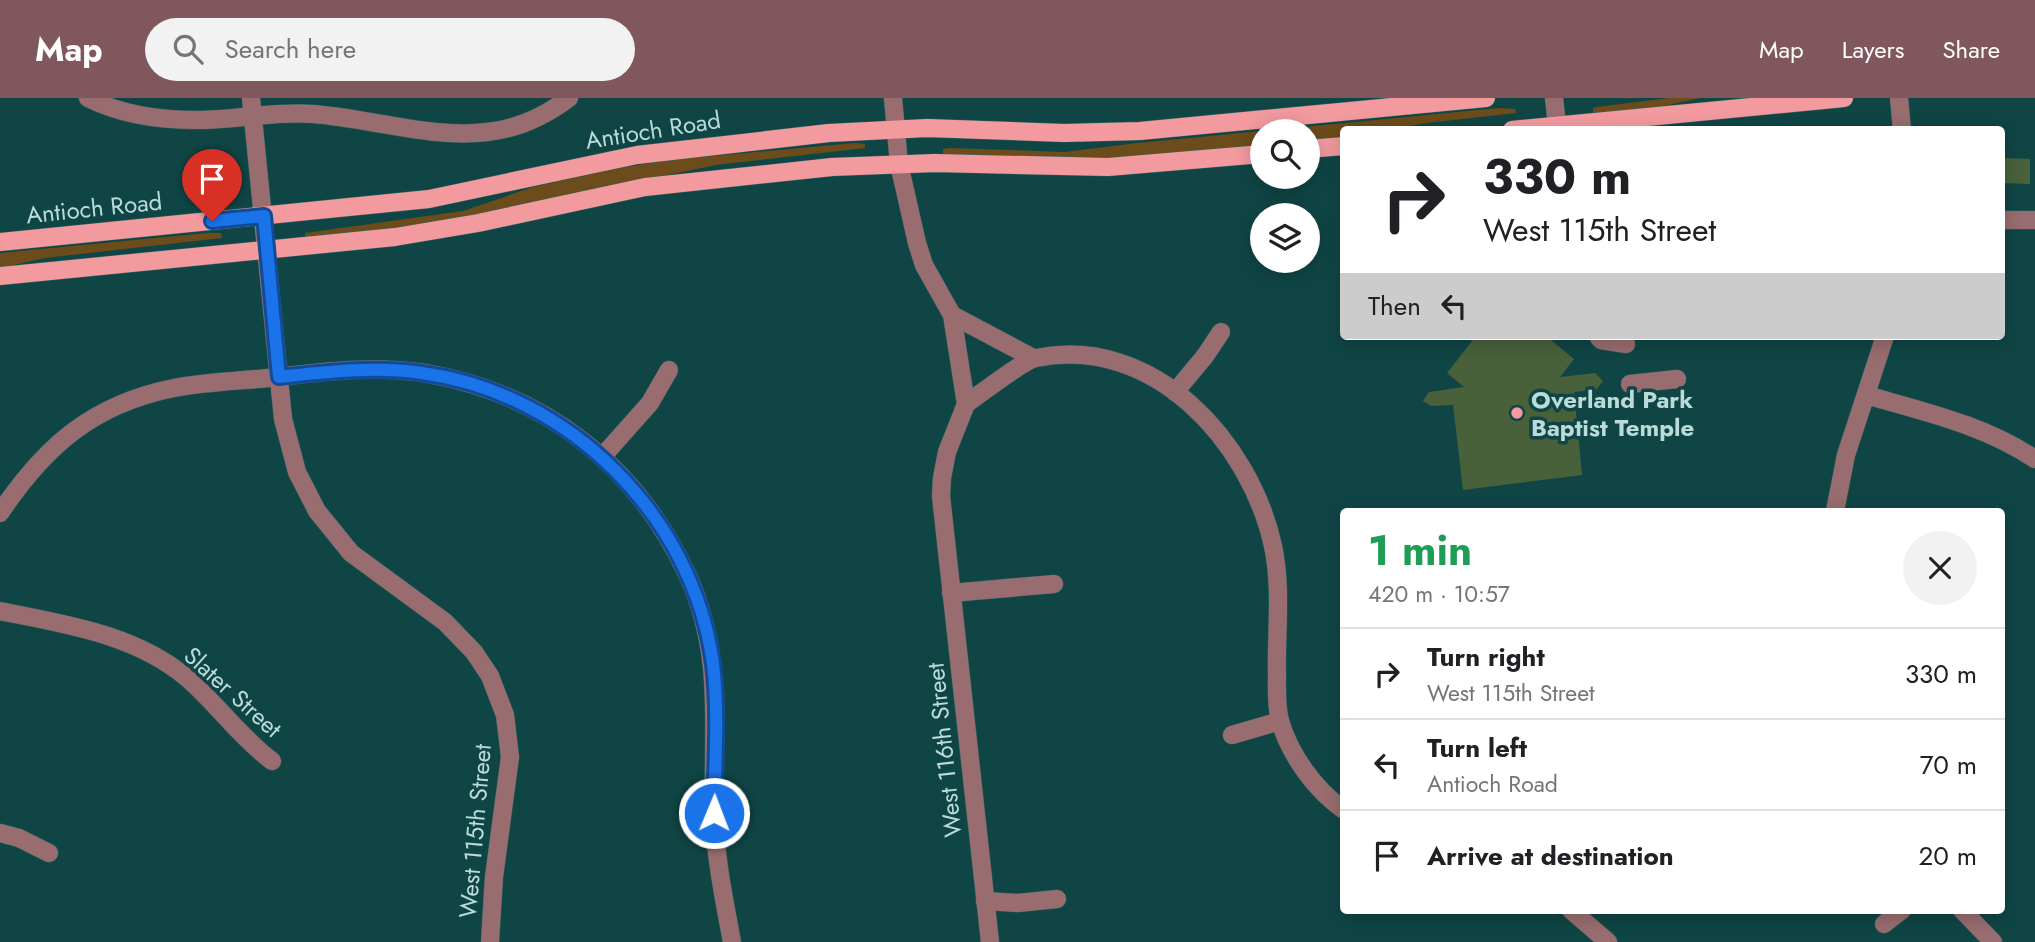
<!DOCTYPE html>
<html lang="en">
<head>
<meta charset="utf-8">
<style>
  body { margin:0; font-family:Jost,sans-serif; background:#f2f2f2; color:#202124; height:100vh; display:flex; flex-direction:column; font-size:26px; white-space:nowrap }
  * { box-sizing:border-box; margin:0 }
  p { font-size:23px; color:#757577 }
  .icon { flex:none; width:38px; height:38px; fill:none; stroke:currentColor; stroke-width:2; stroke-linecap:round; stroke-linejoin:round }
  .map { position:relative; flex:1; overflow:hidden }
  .side { position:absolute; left:1340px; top:410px; width:665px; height:406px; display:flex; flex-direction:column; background:#fff; border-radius:7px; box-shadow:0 4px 18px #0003 }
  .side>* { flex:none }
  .top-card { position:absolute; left:1340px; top:28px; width:665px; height:214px; border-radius:7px; box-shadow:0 4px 18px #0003; background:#fff; color:#202124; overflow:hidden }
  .buttons { position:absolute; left:1250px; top:21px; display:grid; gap:14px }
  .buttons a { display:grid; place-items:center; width:70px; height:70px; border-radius:50%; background:#fff; box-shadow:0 4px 18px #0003; font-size:35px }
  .pin { position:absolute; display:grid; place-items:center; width:60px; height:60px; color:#fff; margin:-72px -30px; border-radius:50% 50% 50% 0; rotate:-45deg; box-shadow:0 0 7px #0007 }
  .pin .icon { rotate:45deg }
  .me { position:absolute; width:77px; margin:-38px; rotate:1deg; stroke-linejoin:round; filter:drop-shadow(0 0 5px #0008) }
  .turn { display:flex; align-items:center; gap:24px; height:147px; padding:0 28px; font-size:32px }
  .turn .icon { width:91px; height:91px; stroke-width:2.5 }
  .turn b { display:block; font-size:49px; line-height:60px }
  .then { display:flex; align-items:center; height:66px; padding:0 28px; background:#0003; gap:14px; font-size:26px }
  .round { display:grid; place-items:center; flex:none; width:74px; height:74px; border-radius:37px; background:#f2f2f2 }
  .head { display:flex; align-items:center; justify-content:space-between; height:119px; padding:0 28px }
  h1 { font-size:42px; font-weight:700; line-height:52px; color:#1e9e55 }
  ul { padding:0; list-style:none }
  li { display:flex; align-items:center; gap:21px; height:91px; padding:0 28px; border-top:2px solid #e0e0e0 }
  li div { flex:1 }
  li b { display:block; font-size:26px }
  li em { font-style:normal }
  header { display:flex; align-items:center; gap:42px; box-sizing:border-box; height:98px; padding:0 35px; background:#7f575c; color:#fff }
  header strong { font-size:33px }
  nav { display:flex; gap:38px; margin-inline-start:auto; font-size:24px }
  .search { width:490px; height:63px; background:#f2f2f2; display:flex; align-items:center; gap:18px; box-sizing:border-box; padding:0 24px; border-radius:38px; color:#757577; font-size:26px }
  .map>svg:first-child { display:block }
</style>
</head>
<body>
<header>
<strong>Map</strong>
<div class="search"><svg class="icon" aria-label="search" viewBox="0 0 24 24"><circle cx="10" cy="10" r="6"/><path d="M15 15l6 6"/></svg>Search here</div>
<nav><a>Map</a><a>Layers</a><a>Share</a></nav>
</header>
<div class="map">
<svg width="2035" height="844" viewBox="0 0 2035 844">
  <rect width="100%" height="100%" fill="#104545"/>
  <!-- green -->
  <g fill="#6b4c1a">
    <path d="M 1669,0 L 1700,0 L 1650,11 L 1593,15 L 1593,10 L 1596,9 Z"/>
    <path d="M 1499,10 L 1515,11 L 1516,15 L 1427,25 L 1391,31 L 1344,32 L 1344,40 L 1307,44 L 1307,33 L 1262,33 L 1262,48 L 1101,62 L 943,56 L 943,51 L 950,50 L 1065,54 L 1137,45 Z"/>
    <path d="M 855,45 L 865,46 L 865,50 L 716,67 L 426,127 L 305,139 L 305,135 L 463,113 L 533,89 L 620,70 L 669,62 Z"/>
    <path d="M 207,135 L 221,135 L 222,140 L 45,160 L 0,170 L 0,155 Z"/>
  </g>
  <!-- building -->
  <g fill="#48613b">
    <path d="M 2002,60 L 2030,61 L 2030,86 L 2002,85 Z"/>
    <path d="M 1476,238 L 1546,238 L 1574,261 L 1560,279 L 1595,275 L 1603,283 L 1596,292 L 1574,294 L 1582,377 L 1463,392 L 1453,307 L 1431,308 L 1423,303 L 1429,294 L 1464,289 L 1447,275 Z"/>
  </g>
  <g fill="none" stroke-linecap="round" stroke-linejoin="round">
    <defs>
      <g id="minor">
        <path d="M 88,0 C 120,16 160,22 196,22 C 235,22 274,13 313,16 C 368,20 433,41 487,34 C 517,31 545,18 569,0"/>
        <path d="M 251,0 L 283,321 L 297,374 L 317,413 L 351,455 L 445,524 L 474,554 L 490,578 L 505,617 L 510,659 L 494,779 L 490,844"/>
        <path d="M 893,0 L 899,66 L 917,145 L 924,167 L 952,217 L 966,306 L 947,354 L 942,380 L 941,398 L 990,844"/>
        <path d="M 1554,0 L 1557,27"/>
        <path d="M 1899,0 L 1902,32"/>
        <path d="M 2002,122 L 2035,122"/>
        <path d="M 952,217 L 1033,260"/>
        <path d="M 1598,238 L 1601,242 L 1626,246"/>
        <path d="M 1630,286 L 1677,281"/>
        <path d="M 1175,294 L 1205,258 L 1221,234"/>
        <path d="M 1866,297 C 1925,314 1984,327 2035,361"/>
        <path d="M 966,306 C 979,297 1024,262 1036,260 C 1153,236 1250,343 1273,448 C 1282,490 1276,533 1277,575 C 1277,591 1276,608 1280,623 C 1290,657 1315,692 1344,712"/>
        <path d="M 602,359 L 650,305 L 669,272"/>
        <path d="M 1835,413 L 1846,357 L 1885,238"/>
        <path d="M 0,415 C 45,348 93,306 174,290 C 205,284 238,283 269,280 C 320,274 373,267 424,275 C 545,295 637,368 688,478 C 724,557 712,631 714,714 C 715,758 724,801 732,844"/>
        <path d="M 951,495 L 1054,486"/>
        <path d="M 0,513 C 64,526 135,536 187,580 C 217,606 240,639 272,663"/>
        <path d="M 1232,637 L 1280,623"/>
        <path d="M 0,735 L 19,740 L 49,755"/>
        <path d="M 985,803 L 1018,805 L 1057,801"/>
        <path d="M 1571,812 L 1608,844"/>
        <path d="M 1962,812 L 1993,844"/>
        <path d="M 1884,826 L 1902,812"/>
      </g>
      <g id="major">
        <path d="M 1512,32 L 1844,0"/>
        <path d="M 1307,51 L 1344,48"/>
        <path d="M 0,144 L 429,101 L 637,57 L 829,35 L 927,30 L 1064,35 L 1140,33 L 1486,0"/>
        <path d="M 0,178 L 395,139 L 478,125 L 645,89 L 832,69 L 935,65 L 1108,69 L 1262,56"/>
      </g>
    </defs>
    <!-- minor casing -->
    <use href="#minor" stroke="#326363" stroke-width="19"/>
    <!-- major casing -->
    <use href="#major" stroke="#326363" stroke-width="19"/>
    <!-- minor -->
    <use href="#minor" stroke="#996d6f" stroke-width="18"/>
    <!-- major -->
    <use href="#major" stroke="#f39a9f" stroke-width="18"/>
  </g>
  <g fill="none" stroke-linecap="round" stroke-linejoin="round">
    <defs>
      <path id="route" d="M 212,123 L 264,118 L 279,279 C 326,274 374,268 422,275 C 569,295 693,418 713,566 C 719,615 715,665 714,715"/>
    </defs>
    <!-- route casing -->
    <use href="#route" stroke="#114b97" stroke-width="18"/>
    <!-- route -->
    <use href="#route" stroke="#1a73e8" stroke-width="12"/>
  </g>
  <!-- markers -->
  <circle fill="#f49aa0" stroke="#104545" stroke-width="2.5" cx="1517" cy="315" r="7"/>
  <g text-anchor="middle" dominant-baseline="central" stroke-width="7" stroke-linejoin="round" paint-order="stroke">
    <!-- street labels -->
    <g font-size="24" fill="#bbdada" stroke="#104545">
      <text transform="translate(653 32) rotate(-9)">Antioch Road</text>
      <text transform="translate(94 110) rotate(-6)">Antioch Road</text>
      <text transform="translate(233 594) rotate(42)">Slater Street</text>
      <text transform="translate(944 652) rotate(-96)">West 116th Street</text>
      <text transform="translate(475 733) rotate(-85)">West 115th Street</text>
    </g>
    <!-- poi labels -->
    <g font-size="24" font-weight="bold" fill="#bbdada" stroke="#104545" text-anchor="start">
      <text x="1531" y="301">Overland Park<tspan x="1531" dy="28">Baptist Temple</tspan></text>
    </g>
  </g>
</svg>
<div class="buttons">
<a><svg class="icon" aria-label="search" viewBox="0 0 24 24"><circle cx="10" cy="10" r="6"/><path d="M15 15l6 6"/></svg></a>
<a><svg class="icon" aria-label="layers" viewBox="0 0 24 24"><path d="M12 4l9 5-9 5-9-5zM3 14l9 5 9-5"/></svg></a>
</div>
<div class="pin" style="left:212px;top:123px;background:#d93025"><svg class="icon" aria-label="arrive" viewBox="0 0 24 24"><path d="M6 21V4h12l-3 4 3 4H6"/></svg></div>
<svg class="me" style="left:714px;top:715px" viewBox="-20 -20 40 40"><circle r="17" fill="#1a73e8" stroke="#fff" stroke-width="3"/><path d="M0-11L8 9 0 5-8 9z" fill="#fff"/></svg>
<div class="top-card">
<div class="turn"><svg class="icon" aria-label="right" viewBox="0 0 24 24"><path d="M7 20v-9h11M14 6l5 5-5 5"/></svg><div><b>330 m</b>West 115th Street</div></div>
<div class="then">Then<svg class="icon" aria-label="left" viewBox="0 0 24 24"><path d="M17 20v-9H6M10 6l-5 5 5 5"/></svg></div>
</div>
<section class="side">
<div class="head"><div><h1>1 min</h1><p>420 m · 10:57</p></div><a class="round"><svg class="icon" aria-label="close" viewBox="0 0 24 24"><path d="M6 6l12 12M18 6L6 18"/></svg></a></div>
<ul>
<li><svg class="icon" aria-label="right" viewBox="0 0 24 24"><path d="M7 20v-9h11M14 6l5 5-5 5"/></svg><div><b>Turn right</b><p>West 115th Street</p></div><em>330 m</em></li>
<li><svg class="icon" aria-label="left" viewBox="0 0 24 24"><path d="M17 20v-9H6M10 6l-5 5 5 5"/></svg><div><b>Turn left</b><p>Antioch Road</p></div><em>70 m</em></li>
<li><svg class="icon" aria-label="arrive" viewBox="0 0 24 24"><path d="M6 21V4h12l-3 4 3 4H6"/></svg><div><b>Arrive at destination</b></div><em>20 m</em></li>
</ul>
</section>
</div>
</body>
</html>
